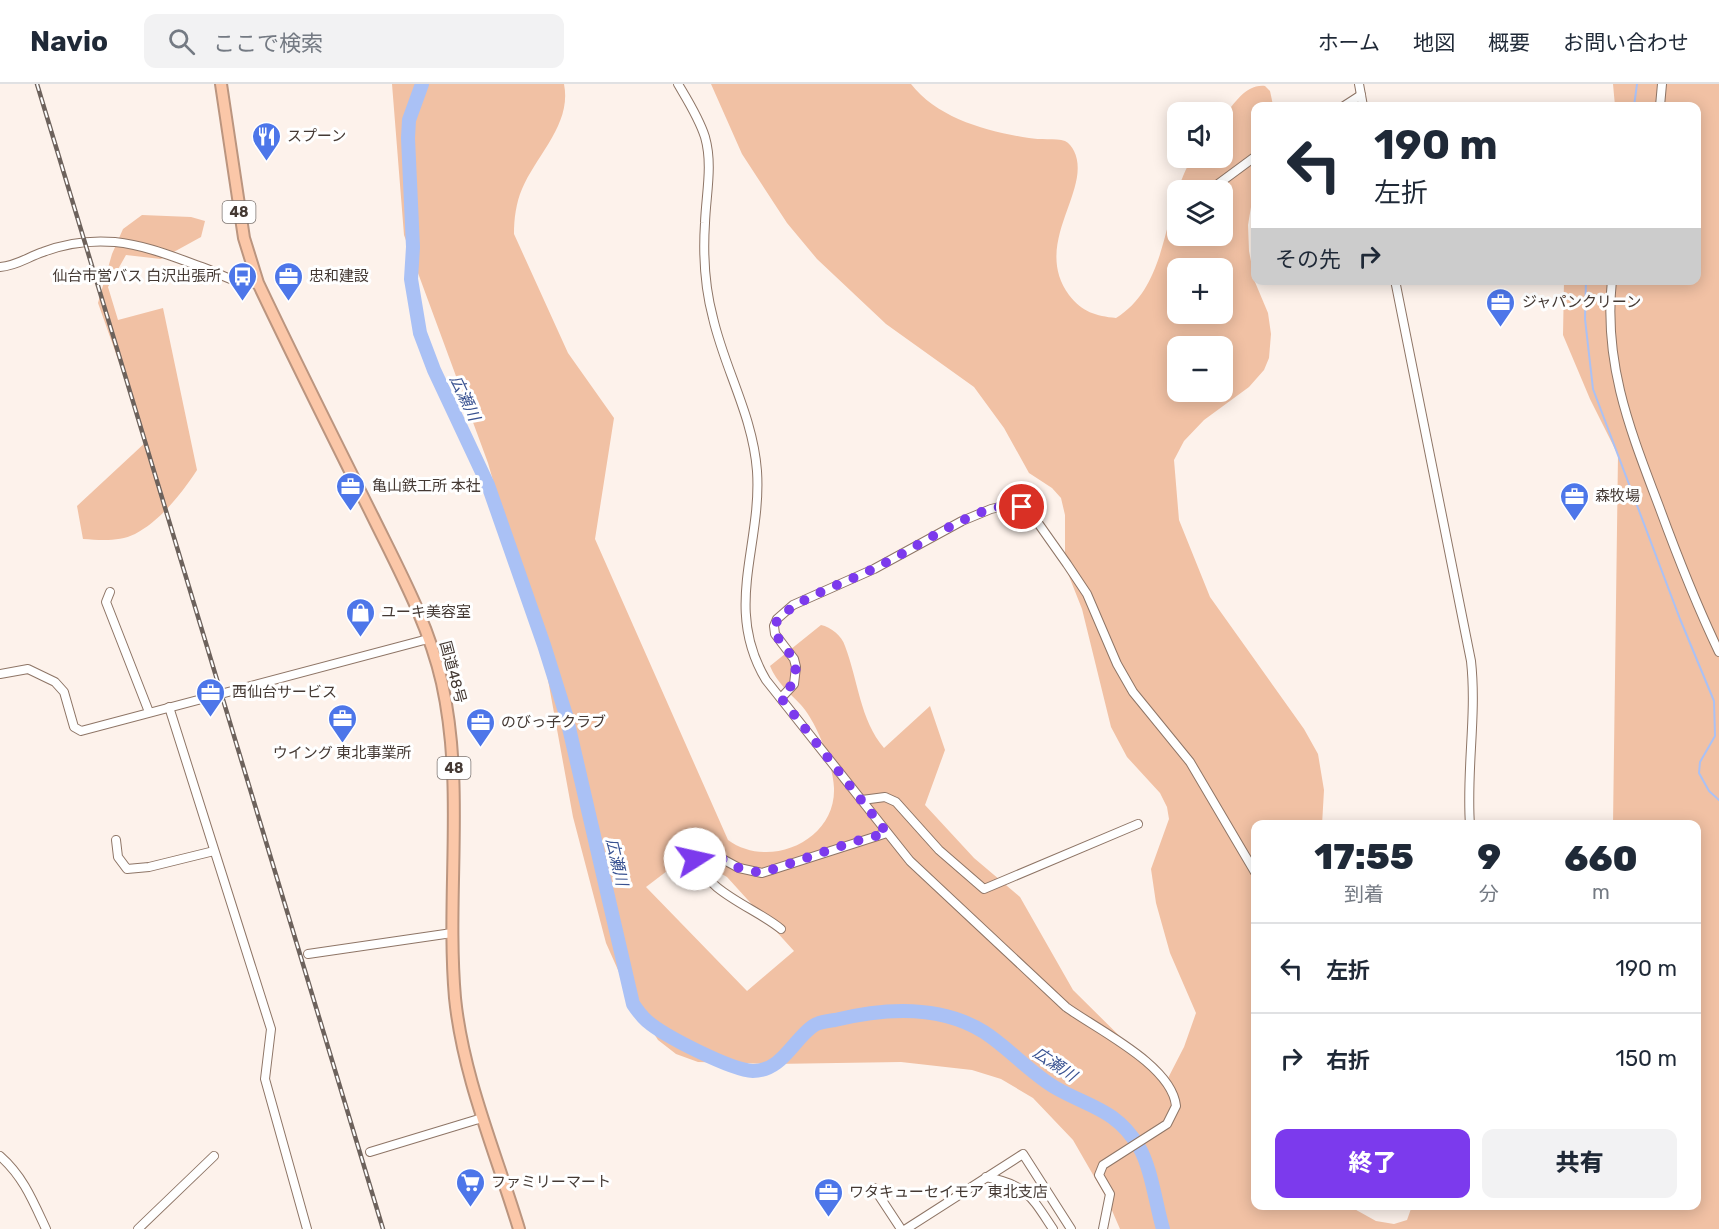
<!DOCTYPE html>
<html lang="ja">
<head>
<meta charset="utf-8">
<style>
  body { margin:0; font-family:Rubik,"Noto Sans JP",sans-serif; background:#f2f2f3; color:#1f2937; height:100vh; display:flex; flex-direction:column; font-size:22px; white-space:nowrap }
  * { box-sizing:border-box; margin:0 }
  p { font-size:20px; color:#747a83 }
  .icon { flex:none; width:33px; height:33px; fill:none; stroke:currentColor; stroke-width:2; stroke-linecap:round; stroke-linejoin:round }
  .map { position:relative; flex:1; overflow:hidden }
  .panel { position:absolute; left:1251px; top:736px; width:450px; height:390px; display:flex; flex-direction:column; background:#fff; border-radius:12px; box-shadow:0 3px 15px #0003 }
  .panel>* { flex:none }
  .top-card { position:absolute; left:1251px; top:18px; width:450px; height:183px; border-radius:12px; box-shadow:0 3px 15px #0003; background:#fff; color:#1f2937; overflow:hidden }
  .fabs { position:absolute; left:1167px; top:18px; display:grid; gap:12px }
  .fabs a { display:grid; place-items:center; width:66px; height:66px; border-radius:12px; background:#fff; box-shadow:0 3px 15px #0003; font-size:30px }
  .pin { position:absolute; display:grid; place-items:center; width:51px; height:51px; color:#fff; margin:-26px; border:3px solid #fff; border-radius:50%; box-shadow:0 2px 6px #0007 }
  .me { position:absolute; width:66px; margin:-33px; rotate:80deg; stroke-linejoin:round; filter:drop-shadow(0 0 4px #0008) }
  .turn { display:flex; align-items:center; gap:21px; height:126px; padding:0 24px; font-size:27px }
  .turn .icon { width:78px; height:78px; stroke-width:2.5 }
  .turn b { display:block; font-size:42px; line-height:51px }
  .then { display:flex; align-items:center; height:57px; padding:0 24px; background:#0003; gap:12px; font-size:22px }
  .eta { display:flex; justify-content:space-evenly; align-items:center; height:102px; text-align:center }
  .eta b { font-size:36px; font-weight:800; line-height:42px }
  .action { display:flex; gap:12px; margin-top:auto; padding:12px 24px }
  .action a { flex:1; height:69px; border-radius:12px; background:#7c3aed; color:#fff; font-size:24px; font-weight:800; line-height:69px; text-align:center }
  .action a+a { background:#f2f2f3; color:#1f2937 }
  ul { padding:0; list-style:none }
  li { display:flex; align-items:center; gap:18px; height:90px; padding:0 24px; border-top:2px solid #e0e1e3 }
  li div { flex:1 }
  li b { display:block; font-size:22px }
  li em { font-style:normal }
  header { display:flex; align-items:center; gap:36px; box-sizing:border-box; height:84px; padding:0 30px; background:#fff; border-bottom:2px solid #e0e1e3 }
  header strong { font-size:28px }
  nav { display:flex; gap:33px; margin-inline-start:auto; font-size:21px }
  .search { width:420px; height:54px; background:#f2f2f3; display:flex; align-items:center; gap:15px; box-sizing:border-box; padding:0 21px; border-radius:12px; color:#747a83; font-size:22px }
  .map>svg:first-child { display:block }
</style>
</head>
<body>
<header>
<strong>Navio</strong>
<div class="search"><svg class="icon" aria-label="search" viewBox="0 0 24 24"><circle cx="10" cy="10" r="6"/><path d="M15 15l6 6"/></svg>ここで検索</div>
<nav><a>ホーム</a><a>地図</a><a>概要</a><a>お問い合わせ</a></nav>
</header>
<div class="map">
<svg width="1719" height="1145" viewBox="0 0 1719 1145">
  <rect width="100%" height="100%" fill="#fdf2eb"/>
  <!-- green -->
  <g fill="#f1c1a4" fill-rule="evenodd">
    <path d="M 392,0 L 564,0 C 572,40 537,70 522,105 C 516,119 514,135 514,150 L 568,269 L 614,334 L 595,455 L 728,756 C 769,786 836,757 834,704 C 833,680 817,639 801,621 C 788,607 777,599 770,582 L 821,541 C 831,543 842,552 845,562 C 858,596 860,636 884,664 L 930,622 L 945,666 L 925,721 L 974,774 L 1020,813 L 1073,906 L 1166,998 L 1184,963 L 1196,929 L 1170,869 L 1156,819 L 1151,785 L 1169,735 L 1167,723 L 1160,709 L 1127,673 L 1111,643 L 1082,525 L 1065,482 L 1065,431 L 1061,414 L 1052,404 L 1029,389 L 1004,344 L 974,303 L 886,240 L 817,175 L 787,139 L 742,70 L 711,0 L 911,0 C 937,34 988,48 1029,54 C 1039,56 1056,54 1065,57 C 1069,59 1072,63 1074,67 C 1093,106 1031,159 1069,211 C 1082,228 1096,232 1116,234 C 1170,201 1162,124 1192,74 L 1222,74 L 1223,33 C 1235,19 1246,0 1265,2 L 1270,7 L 1273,21 L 1256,22 L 1255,99 L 1248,141 L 1249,167 L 1255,198 L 1268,229 L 1271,250 L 1269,274 L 1264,286 L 1249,303 L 1204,336 L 1184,357 L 1174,376 L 1179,436 L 1210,513 L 1304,645 L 1318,670 L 1324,706 L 1322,741 L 1256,741 L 1256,1122 L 1349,1122 L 1376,1137 L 1394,1140 L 1407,1136 L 1412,1122 L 1696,1122 L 1696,741 L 1613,741 L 1618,371 L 1590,315 L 1563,251 L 1564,197 L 1696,196 L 1696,22 L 1615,22 L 1613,0 L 1719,0 L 1719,1145 L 1120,1145 L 1107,1115 L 1073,1056 L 1033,1014 L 1001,995 L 972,986 L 901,978 L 773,980 L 698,978 L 676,970 L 658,956 L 630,913 L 606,859 L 573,733 L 544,574 L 488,379 L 404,151 ZM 1178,106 L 1222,106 L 1222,152 L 1178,152 ZM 1178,184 L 1222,184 L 1222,230 L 1178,230 ZM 1178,262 L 1222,262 L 1222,308 L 1178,308 ZM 688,771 L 727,793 L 794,867 L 747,907 L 646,803 Z"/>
    <path d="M 142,131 L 191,133 L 205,137 L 201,153 L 161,175 L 126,171 L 108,203 L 118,236 L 163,224 L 197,386 C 182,409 160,437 135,450 C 119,458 100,456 83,455 L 77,422 L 147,357 L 98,219 L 112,170 L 123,145 Z"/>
  </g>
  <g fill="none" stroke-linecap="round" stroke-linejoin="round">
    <!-- stream -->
    <g stroke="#aac1f5" stroke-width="2">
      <path d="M 1634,22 L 1637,0"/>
      <path d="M 1586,196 L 1585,235 L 1593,305 L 1680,535 L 1714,617 L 1715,652 L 1700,678 L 1699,689 L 1709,707 L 1719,716"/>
    </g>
    <!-- river -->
    <path stroke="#aac1f5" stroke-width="14" d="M 422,0 L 409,36 L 408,54 L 413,163 L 411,195 L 420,249 L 434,286 L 488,401 L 544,561 L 566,631 L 633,920 C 637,926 641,932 647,937 C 664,952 731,986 753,987 C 782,987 793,956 813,942 C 818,938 828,937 835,936 C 884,924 939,920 984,948 C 1009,964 1030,989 1056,1004 C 1089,1023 1116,1025 1139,1063 C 1151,1083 1156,1121 1163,1145"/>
    <defs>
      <g id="minor">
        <path d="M 678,0 C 688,17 699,34 705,53 C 713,81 706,110 705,139 C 703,170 705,204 713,234 C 725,286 753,332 757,387 C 762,462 723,524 766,596 L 910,777 L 1066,923 C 1096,945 1172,981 1176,1022 L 1167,1040 L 1103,1081 L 1099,1091 L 1110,1110 L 1103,1145"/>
        <path d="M 1359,0 L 1363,22"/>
        <path d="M 1344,22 L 1361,11"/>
        <path d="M 1660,22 L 1662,0"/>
        <path d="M 1210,106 L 1256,72"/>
        <path d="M 0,183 C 16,182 28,173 43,168 C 66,159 90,156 115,158 C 145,161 174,173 202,183 C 222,190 237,202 258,199"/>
        <path d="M 1395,196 L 1471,577 C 1477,632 1466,686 1470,741"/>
        <path d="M 1612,196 C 1603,281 1631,348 1660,425 C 1678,474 1697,522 1719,568"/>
        <path d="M 110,508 L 106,518 L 149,628"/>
        <path d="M 0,590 L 28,585 L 55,598 L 64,608 L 74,643 L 81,647 L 428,555"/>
        <path d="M 781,614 L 794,600 L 796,583 L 794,575 L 775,550 L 774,542 L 777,535 L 793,521 L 874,485 L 962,437 L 991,425 L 1008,421 L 1022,423 L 1031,429 L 1067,480 L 1087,510 L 1117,580 L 1133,608 L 1190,678 L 1256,790"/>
        <path d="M 169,623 L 271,945 L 265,995 L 307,1145"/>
        <path d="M 862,716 L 885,713 L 896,718 L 939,766 L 984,805 L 1138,740"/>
        <path d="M 116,756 L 118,773 L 127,785 L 149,783 L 214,767"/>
        <path d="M 781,845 C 756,824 705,808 695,773 L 697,768 L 704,765 L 739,784 L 762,789 L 887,749"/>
        <path d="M 308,870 L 452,849"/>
        <path d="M 370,1068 L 482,1034"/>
        <path d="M 0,1072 C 23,1092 33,1117 46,1145"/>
        <path d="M 986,1093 C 1027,1101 1031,1112 1053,1145"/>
        <path d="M 874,1104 L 901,1145"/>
        <path d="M 138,1145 L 214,1072"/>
        <path d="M 906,1145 L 1023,1070 L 1071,1145"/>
      </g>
      <path id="highway" d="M 221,0 L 244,154 L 258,199 C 295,277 334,355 373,433 C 399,486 429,541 442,599 C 465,703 446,809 455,914 C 463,993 496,1069 519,1145"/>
    </defs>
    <!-- minor casing -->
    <use href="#minor" stroke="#8e7566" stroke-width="10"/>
    <!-- highway casing -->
    <use href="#highway" stroke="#bb957f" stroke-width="14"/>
    <!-- minor -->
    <use href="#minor" stroke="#fff" stroke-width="8"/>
    <!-- highway -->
    <use href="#highway" stroke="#fbc7a8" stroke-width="10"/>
    <defs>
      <path id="rail" d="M 37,0 L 383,1145"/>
    </defs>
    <!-- rail casing -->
    <use href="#rail" stroke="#6d625c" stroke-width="4.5"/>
    <!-- rail -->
    <use href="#rail" stroke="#fff" stroke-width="2" stroke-dasharray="7" stroke-linecap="butt"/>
  </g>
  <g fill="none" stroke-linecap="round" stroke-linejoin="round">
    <!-- route -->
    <path stroke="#7c3aed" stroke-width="10" stroke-dasharray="0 18" d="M 695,775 L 697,768 L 704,765 L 739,784 L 762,789 L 853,758 L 887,749 L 781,614 C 807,587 794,575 775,550 L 777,535 C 806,510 841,501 875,484 C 913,466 949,439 990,425 C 1000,422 1010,422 1022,423"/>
  </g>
  <!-- icons -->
  <defs>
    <symbol id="restaurant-pin" viewBox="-11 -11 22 30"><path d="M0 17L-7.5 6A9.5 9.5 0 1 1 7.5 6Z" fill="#4d76e9" stroke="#fff"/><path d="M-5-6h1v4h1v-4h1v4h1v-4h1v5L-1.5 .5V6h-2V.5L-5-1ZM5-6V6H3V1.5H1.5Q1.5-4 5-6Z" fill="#fff"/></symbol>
    <symbol id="bus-pin" viewBox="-11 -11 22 30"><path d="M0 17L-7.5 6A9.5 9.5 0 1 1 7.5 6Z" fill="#4d76e9" stroke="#fff"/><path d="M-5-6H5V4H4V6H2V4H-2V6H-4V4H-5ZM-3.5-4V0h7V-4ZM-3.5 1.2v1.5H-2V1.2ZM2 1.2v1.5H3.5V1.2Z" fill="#fff"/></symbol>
    <symbol id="office-pin" viewBox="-11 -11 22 30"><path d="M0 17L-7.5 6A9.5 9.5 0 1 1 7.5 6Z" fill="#4d76e9" stroke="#fff"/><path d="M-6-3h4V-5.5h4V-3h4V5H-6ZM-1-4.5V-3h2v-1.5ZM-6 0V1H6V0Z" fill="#fff"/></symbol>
    <symbol id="shop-pin" viewBox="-11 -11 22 30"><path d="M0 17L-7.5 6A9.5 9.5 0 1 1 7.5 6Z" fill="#4d76e9" stroke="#fff"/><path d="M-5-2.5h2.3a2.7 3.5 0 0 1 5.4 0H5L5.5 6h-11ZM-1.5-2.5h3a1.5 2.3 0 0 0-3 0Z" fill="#fff"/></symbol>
    <symbol id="supermarket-pin" viewBox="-11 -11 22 30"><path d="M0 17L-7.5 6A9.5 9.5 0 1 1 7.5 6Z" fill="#4d76e9" stroke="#fff"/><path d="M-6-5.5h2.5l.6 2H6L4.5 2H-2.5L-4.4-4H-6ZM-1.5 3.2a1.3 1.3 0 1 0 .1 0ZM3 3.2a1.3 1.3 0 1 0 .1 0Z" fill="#fff"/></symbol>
  </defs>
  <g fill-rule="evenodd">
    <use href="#restaurant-pin" x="250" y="36" width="33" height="45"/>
    <use href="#bus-pin" x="226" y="176" width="33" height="45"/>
    <use href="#office-pin" x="272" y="176" width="33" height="45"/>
    <use href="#office-pin" x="1484" y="202" width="33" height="45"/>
    <use href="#office-pin" x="334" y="386" width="33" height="45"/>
    <use href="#office-pin" x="1558" y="396" width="33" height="45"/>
    <use href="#shop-pin" x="344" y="512" width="33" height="45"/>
    <use href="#office-pin" x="194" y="592" width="33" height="45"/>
    <use href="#office-pin" x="326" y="618" width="33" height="45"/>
    <use href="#office-pin" x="464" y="622" width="33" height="45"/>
    <use href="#supermarket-pin" x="454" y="1082" width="33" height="45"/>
    <use href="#office-pin" x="812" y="1092" width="33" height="45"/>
  </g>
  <g text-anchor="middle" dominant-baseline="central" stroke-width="6" stroke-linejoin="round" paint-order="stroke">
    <!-- shield labels -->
    <g fill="#fff" stroke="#7c7470" stroke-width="1.5">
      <rect x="222.5" y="117" width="33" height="22" rx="4.5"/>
      <rect x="437.5" y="673" width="33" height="22" rx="4.5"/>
    </g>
    <g font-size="14" font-weight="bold" fill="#443933">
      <text x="239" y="128">48</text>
      <text x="454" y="684">48</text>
    </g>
    <!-- poi labels -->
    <g font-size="15" fill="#443933" stroke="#fff" text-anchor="start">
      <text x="287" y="52">スプーン</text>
      <text x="221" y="192" text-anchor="end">仙台市営バス 白沢出張所</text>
      <text x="309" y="192">忠和建設</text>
      <text x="1522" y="218">ジャパンクリーン</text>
      <text x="372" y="402">亀山鉄工所 本社</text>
      <text x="1595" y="412">森牧場</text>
      <text x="381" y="528">ユーキ美容室</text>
      <text x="232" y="608">西仙台サービス</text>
      <text x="501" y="638">のびっ子クラブ</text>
      <text x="342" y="669" text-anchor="middle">ウイング 東北事業所</text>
      <text x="491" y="1098">ファミリーマート</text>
      <text x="849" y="1108">ワタキューセイモア 東北支店</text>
    </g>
    <!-- street labels -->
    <g font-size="15" fill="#443933" stroke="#fff">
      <text transform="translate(453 588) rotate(75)">国道48号</text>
    </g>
    <!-- water labels -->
    <g font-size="16" font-style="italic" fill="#395291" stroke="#fff">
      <text transform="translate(465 314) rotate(65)">広瀬川</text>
      <text transform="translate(617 778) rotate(77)">広瀬川</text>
      <text transform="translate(1055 980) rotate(34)">広瀬川</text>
    </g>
  </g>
</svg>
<div class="fabs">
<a><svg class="icon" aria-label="sound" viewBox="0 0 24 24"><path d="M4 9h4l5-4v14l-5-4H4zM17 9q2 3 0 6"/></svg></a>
<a><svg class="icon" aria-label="layers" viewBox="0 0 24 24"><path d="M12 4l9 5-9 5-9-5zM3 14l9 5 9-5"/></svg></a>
<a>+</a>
<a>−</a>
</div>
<div class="pin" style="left:1022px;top:423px;background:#d93025"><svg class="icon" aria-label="arrive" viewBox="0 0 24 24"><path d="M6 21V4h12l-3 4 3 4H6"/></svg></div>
<svg class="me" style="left:695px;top:775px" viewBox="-20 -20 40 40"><circle r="19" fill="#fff"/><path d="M0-13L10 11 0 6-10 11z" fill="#7c3aed"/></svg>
<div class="top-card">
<div class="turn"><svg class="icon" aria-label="left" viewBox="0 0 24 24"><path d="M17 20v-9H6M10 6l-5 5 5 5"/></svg><div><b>190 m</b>左折</div></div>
<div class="then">その先<svg class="icon" aria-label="right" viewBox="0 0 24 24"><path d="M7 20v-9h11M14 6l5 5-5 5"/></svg></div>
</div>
<section class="panel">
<div class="eta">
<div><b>17:55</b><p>到着</p></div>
<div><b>9</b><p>分</p></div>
<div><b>660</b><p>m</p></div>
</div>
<ul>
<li><svg class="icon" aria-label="left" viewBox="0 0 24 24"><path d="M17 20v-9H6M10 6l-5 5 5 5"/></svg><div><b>左折</b></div><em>190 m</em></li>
<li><svg class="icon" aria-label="right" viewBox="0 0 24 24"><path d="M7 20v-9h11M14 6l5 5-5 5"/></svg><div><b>右折</b></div><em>150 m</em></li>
</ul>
<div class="action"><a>終了</a><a>共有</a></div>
</section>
</div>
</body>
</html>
